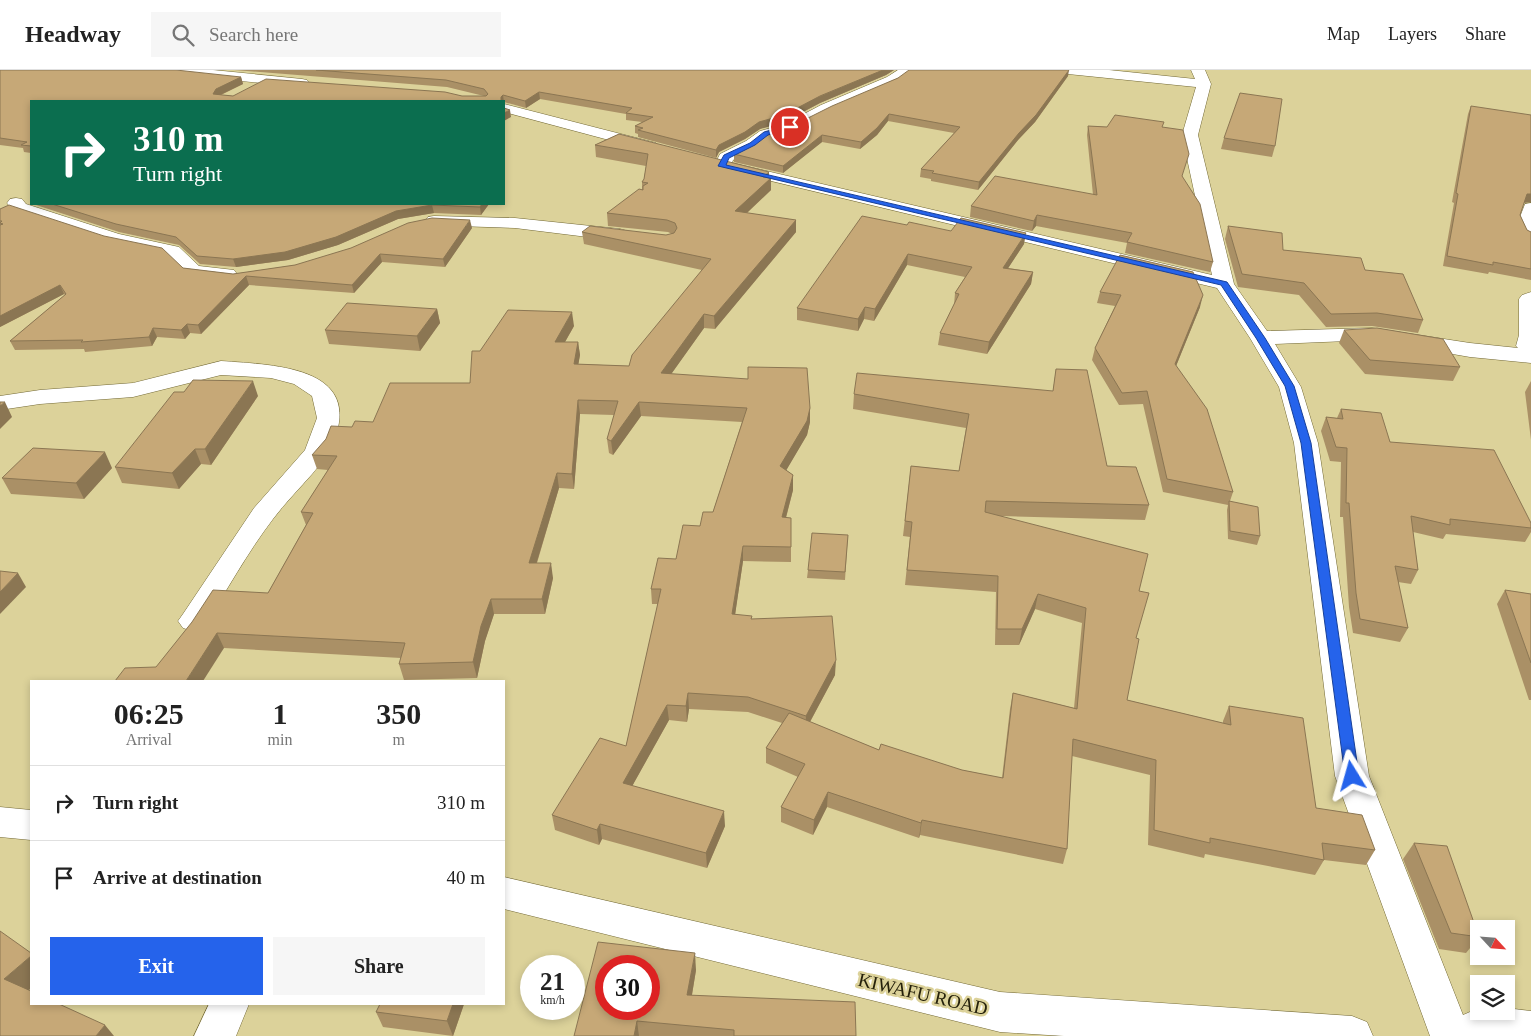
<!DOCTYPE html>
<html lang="en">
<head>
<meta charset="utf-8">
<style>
  body { margin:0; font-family:Georgia,serif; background:#f6f6f6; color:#222; height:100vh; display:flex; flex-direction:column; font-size:19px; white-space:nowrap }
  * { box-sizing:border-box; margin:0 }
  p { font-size:16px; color:#767676 }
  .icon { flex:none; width:28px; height:28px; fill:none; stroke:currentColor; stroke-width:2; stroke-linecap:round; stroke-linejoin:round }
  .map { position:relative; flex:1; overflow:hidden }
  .sheet { position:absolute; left:30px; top:610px; width:475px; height:325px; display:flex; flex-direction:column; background:#fff; border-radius:0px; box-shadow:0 2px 8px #0003 }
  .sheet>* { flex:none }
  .guide { position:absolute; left:30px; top:30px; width:475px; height:105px; border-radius:0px; box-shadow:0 2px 8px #0003; background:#0b6e4f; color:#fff; overflow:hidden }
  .needle { width:32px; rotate:116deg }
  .buttons { position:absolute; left:1470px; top:850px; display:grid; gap:10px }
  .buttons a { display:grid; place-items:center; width:45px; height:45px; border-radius:0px; background:#fff; box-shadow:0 2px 8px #0003; font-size:25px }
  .speed { position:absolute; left:520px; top:885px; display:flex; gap:10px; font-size:25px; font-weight:700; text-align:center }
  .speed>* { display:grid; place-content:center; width:65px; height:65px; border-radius:50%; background:#fff; box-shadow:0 2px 8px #0003; line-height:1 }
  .speed small { font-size:12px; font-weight:400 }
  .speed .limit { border:8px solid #d22; background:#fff; color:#111 }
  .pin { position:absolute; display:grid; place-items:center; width:42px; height:42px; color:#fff; margin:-21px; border:2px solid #fff; border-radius:50%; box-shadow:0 1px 5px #0007 }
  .me { position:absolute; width:55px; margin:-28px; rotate:352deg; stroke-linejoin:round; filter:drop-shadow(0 0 4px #0008) }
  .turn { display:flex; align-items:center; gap:18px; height:105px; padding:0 20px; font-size:22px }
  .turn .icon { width:65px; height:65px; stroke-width:2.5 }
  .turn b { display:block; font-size:35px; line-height:42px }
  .eta { display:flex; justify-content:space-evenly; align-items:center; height:85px; text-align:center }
  .eta b { font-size:30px; font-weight:700; line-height:35px }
  .cta { display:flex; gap:10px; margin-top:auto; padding:10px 20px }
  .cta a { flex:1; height:58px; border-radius:0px; background:#2563eb; color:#fff; font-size:20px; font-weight:700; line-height:58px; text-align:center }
  .cta a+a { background:#f6f6f6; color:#222 }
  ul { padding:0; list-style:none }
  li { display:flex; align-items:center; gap:15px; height:75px; padding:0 20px; border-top:1px solid #e0e0e0 }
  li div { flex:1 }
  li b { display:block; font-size:19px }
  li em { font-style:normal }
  header { display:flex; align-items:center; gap:30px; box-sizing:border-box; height:70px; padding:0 25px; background:#fff; border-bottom:1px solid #e0e0e0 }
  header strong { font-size:24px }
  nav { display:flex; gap:28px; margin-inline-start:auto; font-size:18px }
  .search { width:350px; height:45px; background:#f6f6f6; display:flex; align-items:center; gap:12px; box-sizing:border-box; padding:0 18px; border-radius:0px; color:#767676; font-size:19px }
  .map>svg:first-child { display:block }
</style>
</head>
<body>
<header>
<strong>Headway</strong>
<div class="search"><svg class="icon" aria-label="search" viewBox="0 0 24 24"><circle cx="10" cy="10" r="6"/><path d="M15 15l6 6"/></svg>Search here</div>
<nav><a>Map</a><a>Layers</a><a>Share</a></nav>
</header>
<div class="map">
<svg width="1531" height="966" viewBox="0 0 1531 966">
  <rect width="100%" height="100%" fill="#dcd29a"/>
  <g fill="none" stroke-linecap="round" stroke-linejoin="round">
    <defs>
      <g id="street">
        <path d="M 164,0 L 213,0 L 302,9 L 307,10 L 309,13 L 307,16 L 302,17 L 171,4 Z"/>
        <path d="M 898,0 L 914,0 L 897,13 L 831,41 L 795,60 L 772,67 L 758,77 L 733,90 L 732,93 L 1212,205 L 1182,65 L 1196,17 L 1068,4 L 1061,0 L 1109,0 L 1195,9 L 1191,0 L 1205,0 L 1211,14 L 1198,65 L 1234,214 L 1267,261 L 1372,258 L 1470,273 L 1518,278 L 1516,276 L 1519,265 L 1519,229 L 1522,225 L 1531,222 L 1531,293 L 1470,287 L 1372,270 L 1275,274 L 1301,317 L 1318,373 L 1369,706 L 1463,945 L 1479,938 L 1479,941 L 1506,941 L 1506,938 L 1531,941 L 1531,966 L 1430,966 L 1335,706 L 1294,373 L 1279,317 L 1250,268 L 1217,218 L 725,100 L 716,100 L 714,96 L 720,84 L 746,71 L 760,61 L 785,54 L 821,35 L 887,7 Z"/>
        <path d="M 504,34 L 656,73 L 658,76 L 656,79 L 650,81 L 504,42 Z"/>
        <path d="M 16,128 L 22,129 L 26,134 L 119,164 L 179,177 L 199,196 L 234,200 L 237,204 L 234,208 L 227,210 L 186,205 L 166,185 L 108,173 L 14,142 L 7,133 L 10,129 Z"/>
        <path d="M 1531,133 L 1531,171 L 1524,169 L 1517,155 L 1525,134 Z"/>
        <path d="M 434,146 L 515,148 L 620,159 L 627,161 L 629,165 L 627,169 L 620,171 L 515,158 L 428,155 L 425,151 L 428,147 Z"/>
        <path d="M 221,291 C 278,295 371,297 329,382 C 326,389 318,396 313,403 C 300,418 285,433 273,449 C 247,483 226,522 203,558 L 193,561 L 183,558 L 178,551 L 183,544 L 254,438 L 305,380 L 317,348 L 312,326 L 294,314 L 271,308 L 221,305 L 133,327 L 40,334 L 0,340 L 0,326 L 40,320 L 133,313 Z"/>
        <path d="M 0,737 L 31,740 L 31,770 L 0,767 Z"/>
        <path d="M 504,807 L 1000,922 L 1352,946 L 1367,952 L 1373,966 L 1064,966 L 1000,962 L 504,839 Z"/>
        <path d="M 209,934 L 249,934 L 236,966 L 194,966 Z"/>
      </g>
    </defs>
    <!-- street casing -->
    <use href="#street" stroke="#736935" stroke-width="1"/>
    <!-- street -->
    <use href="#street" fill="#fff" fill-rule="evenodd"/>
  </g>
  <!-- wall -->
  <g fill="#aa9066">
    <path d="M 0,0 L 241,7 L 243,14 L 221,25 L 233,26 L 484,26 L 447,17 L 234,0 L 894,0 L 886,5 L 820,33 L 784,52 L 760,59 L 745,69 L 719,82 L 716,88 L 638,67 L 638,64 L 635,63 L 635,56 L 642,52 L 626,50 L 626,44 L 540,29 L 526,38 L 504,32 L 504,33 L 504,31 L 31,31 L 31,83 L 24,82 L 23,78 L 0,75 Z"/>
    <path d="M 1068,6 L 1035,52 L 1018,70 L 978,120 L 931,111 L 931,109 L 920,107 L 921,99 L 954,63 L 888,51 L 877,65 L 860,79 L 822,72 L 783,103 L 734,92 L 734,84 L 796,54 L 898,8 Z"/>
    <path d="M 1471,36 L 1524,133 L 1520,145 L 1527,160 L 1531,162 L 1531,210 L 1489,202 L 1488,204 L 1443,196 L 1454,133 L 1452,132 L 1468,44 Z"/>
    <path d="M 1088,56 L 1107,57 L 1163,57 L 1182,106 L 1213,192 L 1210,202 L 1125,183 L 1127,173 L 1036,156 L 1032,161 L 970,147 L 971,136 L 1093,125 L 1087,65 Z"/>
    <path d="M 619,64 L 771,108 L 771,120 L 747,143 L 796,150 L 796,162 L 715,259 L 704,258 L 671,304 L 810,338 L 810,352 L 807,365 L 786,400 L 793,405 L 793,420 L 786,448 L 791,448 L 791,492 L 743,491 L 735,544 L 752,549 L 835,605 L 810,652 L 879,680 L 962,700 L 1002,708 L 1010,639 L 1013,623 L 1074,638 L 1082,553 L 1035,539 L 1019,575 L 995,575 L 996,522 L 905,515 L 910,467 L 903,466 L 911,396 L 959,401 L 966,358 L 853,339 L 854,324 L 1053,321 L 1056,299 L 1107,396 L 1149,435 L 1145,450 L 1002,446 L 1139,521 L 1136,568 L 1127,630 L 1223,653 L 1223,651 L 1229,636 L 1316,738 L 1375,780 L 1366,795 L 1324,790 L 1315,805 L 1205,784 L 1204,788 L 1148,775 L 1150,705 L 1072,686 L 1067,779 L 1063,794 L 920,765 L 919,768 L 827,737 L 813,765 L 781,752 L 781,737 L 798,707 L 766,693 L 766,678 L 782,653 L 748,642 L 689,639 L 687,652 L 669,650 L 632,716 L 725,756 L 707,798 L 602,769 L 599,775 L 555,760 L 552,745 L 626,676 L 658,534 L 652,534 L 651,519 L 676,489 L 700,456 L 713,442 L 742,352 L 641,346 L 613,385 L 609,383 L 607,369 L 614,345 L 580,344 L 574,419 L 559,418 L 537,493 L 553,508 L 545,544 L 494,544 L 485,571 L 477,608 L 404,610 L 399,594 L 401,588 L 224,578 L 156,597 L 268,523 L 306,455 L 301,442 L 328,400 L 317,399 L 312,385 L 352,357 L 373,352 L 470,313 L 480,281 L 574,256 L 565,272 L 578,272 L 580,285 L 578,294 L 629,296 L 702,200 L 584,174 L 582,162 L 666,165 L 672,164 L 668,162 L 608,156 L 607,143 L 642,120 L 642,112 L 644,109 L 646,96 L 596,87 L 595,75 Z"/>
    <path d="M 1224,68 L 1275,76 L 1272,87 L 1221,79 Z"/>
    <path d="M 33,134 L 489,134 L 481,145 L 434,143 L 398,149 L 338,175 L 288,190 L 236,197 L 200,194 L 179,175 L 119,162 Z"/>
    <path d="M 0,139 L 183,198 L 233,204 L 295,195 L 472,158 L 445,197 L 382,192 L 354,223 L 249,215 L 201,264 L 190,263 L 185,269 L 157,267 L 152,276 L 85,282 L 84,279 L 15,280 L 10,271 L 65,225 L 64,224 L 0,257 Z"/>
    <path d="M 907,155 L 1024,174 L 1008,198 L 1033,202 L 1031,214 L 987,284 L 938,275 L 940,263 L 954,235 L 955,223 L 965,207 L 907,195 L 874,251 L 864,249 L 858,261 L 797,250 L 797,238 Z"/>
    <path d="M 1228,156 L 1283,180 L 1365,200 L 1423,250 L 1418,263 L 1372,256 L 1326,257 L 1299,225 L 1238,217 L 1225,169 Z"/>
    <path d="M 1100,222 L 1200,237 L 1176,296 L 1233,422 L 1230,431 L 1260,466 L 1257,475 L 1228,469 L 1227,440 L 1228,435 L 1163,422 L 1143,334 L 1119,335 L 1092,290 L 1095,278 L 1115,236 L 1097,233 Z"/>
    <path d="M 437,239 L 440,253 L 420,281 L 329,274 L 325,260 Z"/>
    <path d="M 1344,260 L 1460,297 L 1453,311 L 1365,304 L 1339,273 Z"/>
    <path d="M 1531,311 L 1531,370 L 1525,322 Z"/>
    <path d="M 258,326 L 211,395 L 201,394 L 179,419 L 122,413 L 115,397 Z"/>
    <path d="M 1341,339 L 1390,372 L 1531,453 L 1531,462 L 1525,472 L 1446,464 L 1443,469 L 1413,462 L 1418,500 L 1411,514 L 1398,512 L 1408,558 L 1400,572 L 1353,563 L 1349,537 L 1343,447 L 1340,447 L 1341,392 L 1330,391 L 1321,361 L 1326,347 L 1337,348 Z"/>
    <path d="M 112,398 L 84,429 L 11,424 L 2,408 Z"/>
    <path d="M 848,465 L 845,510 L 807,508 L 808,500 Z"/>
    <path d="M 1505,520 L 1531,524 L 1531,630 L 1529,630 L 1497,534 Z"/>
    <path d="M 1414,773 L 1479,867 L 1466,883 L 1439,879 L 1403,789 Z"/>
    <path d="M 696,900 L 692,925 L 856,966 L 574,966 Z"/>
    <path d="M 464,934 L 453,966 L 383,957 L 376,942 Z"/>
  </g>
  <!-- shaded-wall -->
  <g fill="#8b7653">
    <path d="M 883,0 L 894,0 L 886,5 L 820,33 L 784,52 L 760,59 L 745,69 L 719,82 L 716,88 L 716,80 L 719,75 L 759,52 Z"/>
    <path d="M 1069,0 L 1068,6 L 1035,52 L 1018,70 L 978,120 L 979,112 Z"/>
    <path d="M 241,7 L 243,14 L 218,26 L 213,24 L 216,19 Z"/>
    <path d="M 539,22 L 540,29 L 526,38 L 525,31 Z"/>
    <path d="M 503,25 L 504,32 L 504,33 L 504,31 L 501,31 L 501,27 Z"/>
    <path d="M 510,40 L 511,47 L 504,51 L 504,43 Z"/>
    <path d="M 889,44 L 888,51 L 877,65 L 860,79 L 861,72 Z"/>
    <path d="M 822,65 L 822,72 L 783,103 L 783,96 Z"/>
    <path d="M 769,102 L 769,110 L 771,108 L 771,120 L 735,154 L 735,141 L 763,107 Z"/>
    <path d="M 1527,124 L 1531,124 L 1531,132 L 1523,133 Z"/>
    <path d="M 482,134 L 489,134 L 481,145 L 480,137 Z"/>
    <path d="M 432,135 L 434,143 L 398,149 L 338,175 L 288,190 L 236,197 L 233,189 L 396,141 Z"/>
    <path d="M 1037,145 L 1036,156 L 1032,161 L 1034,151 Z"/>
    <path d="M 470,150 L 472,158 L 445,197 L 443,189 Z"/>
    <path d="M 796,150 L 796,162 L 715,259 L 714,246 Z"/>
    <path d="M 1026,163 L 1024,174 L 1001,209 L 1003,198 Z"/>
    <path d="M 380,184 L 382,192 L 354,223 L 352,215 Z"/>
    <path d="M 908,184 L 907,195 L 874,251 L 875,239 Z"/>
    <path d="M 1033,202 L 1031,214 L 987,284 L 989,272 Z"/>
    <path d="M 246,206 L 249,215 L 201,264 L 198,255 Z"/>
    <path d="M 60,215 L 64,224 L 0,257 L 0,246 Z"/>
    <path d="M 1203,225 L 1200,237 L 1172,306 L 1175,294 Z"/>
    <path d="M 865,237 L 864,249 L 858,261 L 858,249 Z"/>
    <path d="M 437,239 L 440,253 L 420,281 L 417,266 Z"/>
    <path d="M 572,242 L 574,256 L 557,286 L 555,272 Z"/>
    <path d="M 704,244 L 704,258 L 662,317 L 661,303 Z"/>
    <path d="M 187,254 L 190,263 L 185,269 L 181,260 Z"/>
    <path d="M 153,258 L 157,267 L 152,276 L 149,267 Z"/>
    <path d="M 578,272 L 580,285 L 576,308 L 574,294 Z"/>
    <path d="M 253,311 L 258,326 L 211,395 L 205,379 Z"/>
    <path d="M 578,330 L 580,344 L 574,419 L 572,404 Z"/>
    <path d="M 5,332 L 12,347 L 0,359 L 0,336 Z"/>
    <path d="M 639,332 L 641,346 L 613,385 L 611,371 Z"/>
    <path d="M 810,338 L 810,352 L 807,365 L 780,411 L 780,396 Z"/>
    <path d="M 195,379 L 201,394 L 179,419 L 172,403 Z"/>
    <path d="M 105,382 L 112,398 L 84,429 L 76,413 Z"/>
    <path d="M 557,403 L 559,418 L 532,508 L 529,493 Z"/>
    <path d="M 793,405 L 793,420 L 782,462 L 782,447 Z"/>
    <path d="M 743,476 L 743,491 L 733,559 L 732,544 Z"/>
    <path d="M 551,493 L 553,508 L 545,544 L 542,529 Z"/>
    <path d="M 18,503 L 26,517 L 0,544 L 0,522 Z"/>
    <path d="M 1038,524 L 1035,539 L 1019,575 L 1022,559 Z"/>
    <path d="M 491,529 L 494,544 L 485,571 L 477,608 L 473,592 L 481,556 Z"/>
    <path d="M 217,563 L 224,578 L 203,611 L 186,611 Z"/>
    <path d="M 836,590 L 835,605 L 805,661 L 806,646 Z"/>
    <path d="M 688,623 L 689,639 L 687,652 L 686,636 Z"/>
    <path d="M 667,635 L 669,650 L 625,729 L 623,713 Z"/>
    <path d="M 828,722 L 827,737 L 813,765 L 814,750 Z"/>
    <path d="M 724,741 L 725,756 L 707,798 L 706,783 Z"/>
    <path d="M 922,750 L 920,765 L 919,768 L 921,753 Z"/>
    <path d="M 600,754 L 602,769 L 599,775 L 597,760 Z"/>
    <path d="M 695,883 L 696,900 L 689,942 L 687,925 Z"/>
    <path d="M 31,886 L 31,918 L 21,928 L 4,909 Z"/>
    <path d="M 453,934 L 464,934 L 453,966 L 447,951 Z"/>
    <path d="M 637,951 L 639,966 L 634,966 Z"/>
    <path d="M 105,955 L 114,966 L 96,966 Z"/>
  </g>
  <!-- building -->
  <g fill="#c6a877" stroke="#8b7653" fill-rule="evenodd">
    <path d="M 0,0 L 176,0 L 241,7 L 216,19 L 213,24 L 233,26 L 266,9 L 445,22 L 462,26 L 486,26 L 488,24 L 484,19 L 446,10 L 316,0 L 883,0 L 820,26 L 784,45 L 759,52 L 745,62 L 719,75 L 716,80 L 638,60 L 643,58 L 635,56 L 653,47 L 626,43 L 632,38 L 539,22 L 525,31 L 503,25 L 501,27 L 501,31 L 31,31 L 31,76 L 21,75 L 27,72 L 0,68 Z"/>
    <path d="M 909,0 L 1069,0 L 1036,45 L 1019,63 L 979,112 L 932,103 L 934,101 L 921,99 L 960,57 L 889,44 L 877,58 L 861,72 L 822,65 L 783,96 L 734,84 L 773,61 L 796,54 L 832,36 L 898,8 Z"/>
    <path d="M 1240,23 L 1282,29 L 1275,76 L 1224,68 Z"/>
    <path d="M 1471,36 L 1531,45 L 1531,124 L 1527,124 L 1520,145 L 1527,160 L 1531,162 L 1531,199 L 1493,192 L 1493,195 L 1447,186 L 1458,124 L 1456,123 Z"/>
    <path d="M 504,38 L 510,40 L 504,43 Z"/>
    <path d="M 1115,45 L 1164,52 L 1162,57 L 1183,60 L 1189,84 L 1182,106 L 1200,134 L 1213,192 L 1127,172 L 1132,163 L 1037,145 L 1034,151 L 971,136 L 995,106 L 1097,125 L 1088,56 L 1107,57 Z"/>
    <path d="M 619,64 L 769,102 L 763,107 L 771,108 L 735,141 L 796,150 L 714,246 L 704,244 L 661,303 L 748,309 L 748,297 L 807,298 L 810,338 L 807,351 L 780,396 L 793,405 L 782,447 L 791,448 L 791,477 L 743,476 L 732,544 L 752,546 L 751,549 L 832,546 L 836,590 L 806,646 L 748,627 L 688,623 L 686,636 L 667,635 L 623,713 L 724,741 L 706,783 L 600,754 L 597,760 L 552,745 L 600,668 L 626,676 L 661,519 L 651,519 L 658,488 L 676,489 L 683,455 L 700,456 L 703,442 L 713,442 L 747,338 L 639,332 L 611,371 L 607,369 L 618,331 L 578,330 L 572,404 L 557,403 L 529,493 L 551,493 L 542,529 L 491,529 L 481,556 L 473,592 L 399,594 L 405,573 L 217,563 L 186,611 L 115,611 L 125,598 L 156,597 L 192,552 L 213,520 L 268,523 L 313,443 L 301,442 L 337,386 L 312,385 L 326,369 L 331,356 L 352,357 L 355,351 L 373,352 L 390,313 L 470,313 L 472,281 L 480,281 L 508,240 L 572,242 L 555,272 L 578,272 L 574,294 L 629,296 L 632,285 L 711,189 L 582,162 L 590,156 L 666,165 L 674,163 L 677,158 L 675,153 L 667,150 L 607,143 L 639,119 L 643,120 L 643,116 L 648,113 L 642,112 L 644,109 L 648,84 L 595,75 Z"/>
    <path d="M 52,134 L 482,134 L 480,137 L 432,135 L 396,141 L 336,167 L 285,182 L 233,189 L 197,186 L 176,167 L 116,154 Z"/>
    <path d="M 9,135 L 104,166 L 162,178 L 183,198 L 233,204 L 295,195 L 351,178 L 408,153 L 432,148 L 470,150 L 443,189 L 380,184 L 352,215 L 246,206 L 198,255 L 187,254 L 181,260 L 153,258 L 149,267 L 81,272 L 83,270 L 10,271 L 66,224 L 60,215 L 0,246 L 0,155 L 3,154 L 0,153 L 2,151 L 0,151 L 0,139 Z"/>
    <path d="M 862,146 L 907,155 L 909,152 L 951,161 L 961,148 L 1026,163 L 1003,198 L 1033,202 L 989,272 L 940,263 L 959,224 L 955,223 L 972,197 L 908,184 L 875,239 L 865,237 L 858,249 L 797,238 Z"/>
    <path d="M 1228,156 L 1282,163 L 1283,180 L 1361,188 L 1365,200 L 1403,204 L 1423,250 L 1377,243 L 1331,244 L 1304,213 L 1242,204 Z"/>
    <path d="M 1120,185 L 1193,202 L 1203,225 L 1175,294 L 1207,339 L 1233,422 L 1167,409 L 1147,321 L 1122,323 L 1095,278 L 1121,225 L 1100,222 Z"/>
    <path d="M 347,233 L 437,239 L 417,266 L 325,260 Z"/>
    <path d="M 1377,258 L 1443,269 L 1460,297 L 1370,290 L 1344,260 Z"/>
    <path d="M 1056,299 L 1087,300 L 1107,396 L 1136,397 L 1149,435 L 986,431 L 985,442 L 1148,484 L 1139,521 L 1149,523 L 1136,568 L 1139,569 L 1127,630 L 1231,655 L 1229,636 L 1303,648 L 1316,738 L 1362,745 L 1375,780 L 1322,773 L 1324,790 L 1210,768 L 1210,773 L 1154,760 L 1156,690 L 1073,669 L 1067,779 L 922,750 L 921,753 L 828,722 L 814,750 L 781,737 L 805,694 L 766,678 L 789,643 L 879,680 L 881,674 L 962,700 L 1003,708 L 1013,623 L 1077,639 L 1086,538 L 1038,524 L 1022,559 L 997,559 L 998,506 L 907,500 L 912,452 L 905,451 L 911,396 L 959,401 L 969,344 L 854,324 L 857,303 L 1053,321 Z"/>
    <path d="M 193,310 L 253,311 L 205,379 L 195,379 L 172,403 L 115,397 L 174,322 L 184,322 Z"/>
    <path d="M 0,332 L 5,332 L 0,336 Z"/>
    <path d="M 1341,339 L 1381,343 L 1390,372 L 1494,380 L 1531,453 L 1531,458 L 1450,449 L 1450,455 L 1411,446 L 1418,500 L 1395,496 L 1408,558 L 1360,549 L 1356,523 L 1349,433 L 1346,433 L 1347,378 L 1336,377 L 1326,347 L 1343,349 Z"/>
    <path d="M 33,378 L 105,382 L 76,413 L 2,408 Z"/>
    <path d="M 1229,431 L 1258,437 L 1260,466 L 1230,461 Z"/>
    <path d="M 812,463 L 848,465 L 845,502 L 808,500 Z"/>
    <path d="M 0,501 L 18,503 L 0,522 Z"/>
    <path d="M 1505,520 L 1531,524 L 1531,593 Z"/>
    <path d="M 1414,773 L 1447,776 L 1479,867 L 1451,863 Z"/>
    <path d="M 0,861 L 31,883 L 31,886 L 4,909 L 31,921 L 31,934 L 59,934 L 105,955 L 96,966 L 0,966 Z"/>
    <path d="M 598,872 L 695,883 L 687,925 L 855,932 L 856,966 L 734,966 L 734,960 L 637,951 L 634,966 L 574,966 ZM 606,896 L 649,896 L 649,939 L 606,939 Z"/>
    <path d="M 380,934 L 453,934 L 447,951 L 376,942 Z"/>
  </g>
  <!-- route -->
  <path fill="#2563eb" stroke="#184099" d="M 790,55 L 793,57 L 792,58 L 768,65 L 755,75 L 729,88 L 726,95 L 1227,212 L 1265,268 L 1294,316 L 1311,373 L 1359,706 L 1357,710 L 1352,712 L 1347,710 L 1345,706 L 1301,373 L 1285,316 L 1256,268 L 1221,215 L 718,96 L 724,85 L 750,73 L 764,62 Z"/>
  <g text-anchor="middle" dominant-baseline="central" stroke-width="5" stroke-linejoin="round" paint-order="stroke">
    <!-- near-street labels -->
    <g font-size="19" fill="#25210b" stroke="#dcd29a">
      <text transform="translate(923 924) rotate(13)">KIWAFU ROAD</text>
    </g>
  </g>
</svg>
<div class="buttons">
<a><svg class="needle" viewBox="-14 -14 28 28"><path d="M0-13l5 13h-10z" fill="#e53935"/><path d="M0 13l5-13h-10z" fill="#767676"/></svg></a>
<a><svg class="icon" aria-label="layers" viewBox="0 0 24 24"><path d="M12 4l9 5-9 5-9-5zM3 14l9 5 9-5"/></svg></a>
</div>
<div class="speed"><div>21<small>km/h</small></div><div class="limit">30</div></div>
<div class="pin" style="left:790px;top:57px;background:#d93025"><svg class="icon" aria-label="arrive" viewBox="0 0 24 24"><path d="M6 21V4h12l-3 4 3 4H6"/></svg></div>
<svg class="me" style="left:1352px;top:706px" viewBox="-20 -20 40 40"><path d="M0-17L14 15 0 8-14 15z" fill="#2563eb" stroke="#fff" stroke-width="4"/></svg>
<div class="guide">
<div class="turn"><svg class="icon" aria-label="right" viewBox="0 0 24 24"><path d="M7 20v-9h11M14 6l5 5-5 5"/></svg><div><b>310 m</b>Turn right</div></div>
</div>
<section class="sheet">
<div class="eta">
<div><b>06:25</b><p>Arrival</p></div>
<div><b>1</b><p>min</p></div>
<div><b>350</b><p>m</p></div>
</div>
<ul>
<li><svg class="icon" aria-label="right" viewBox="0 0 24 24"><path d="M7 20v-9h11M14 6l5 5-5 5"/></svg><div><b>Turn right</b></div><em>310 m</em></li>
<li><svg class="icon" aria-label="arrive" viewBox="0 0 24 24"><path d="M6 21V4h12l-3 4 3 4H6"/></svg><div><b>Arrive at destination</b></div><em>40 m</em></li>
</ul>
<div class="cta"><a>Exit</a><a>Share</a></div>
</section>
</div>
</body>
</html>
